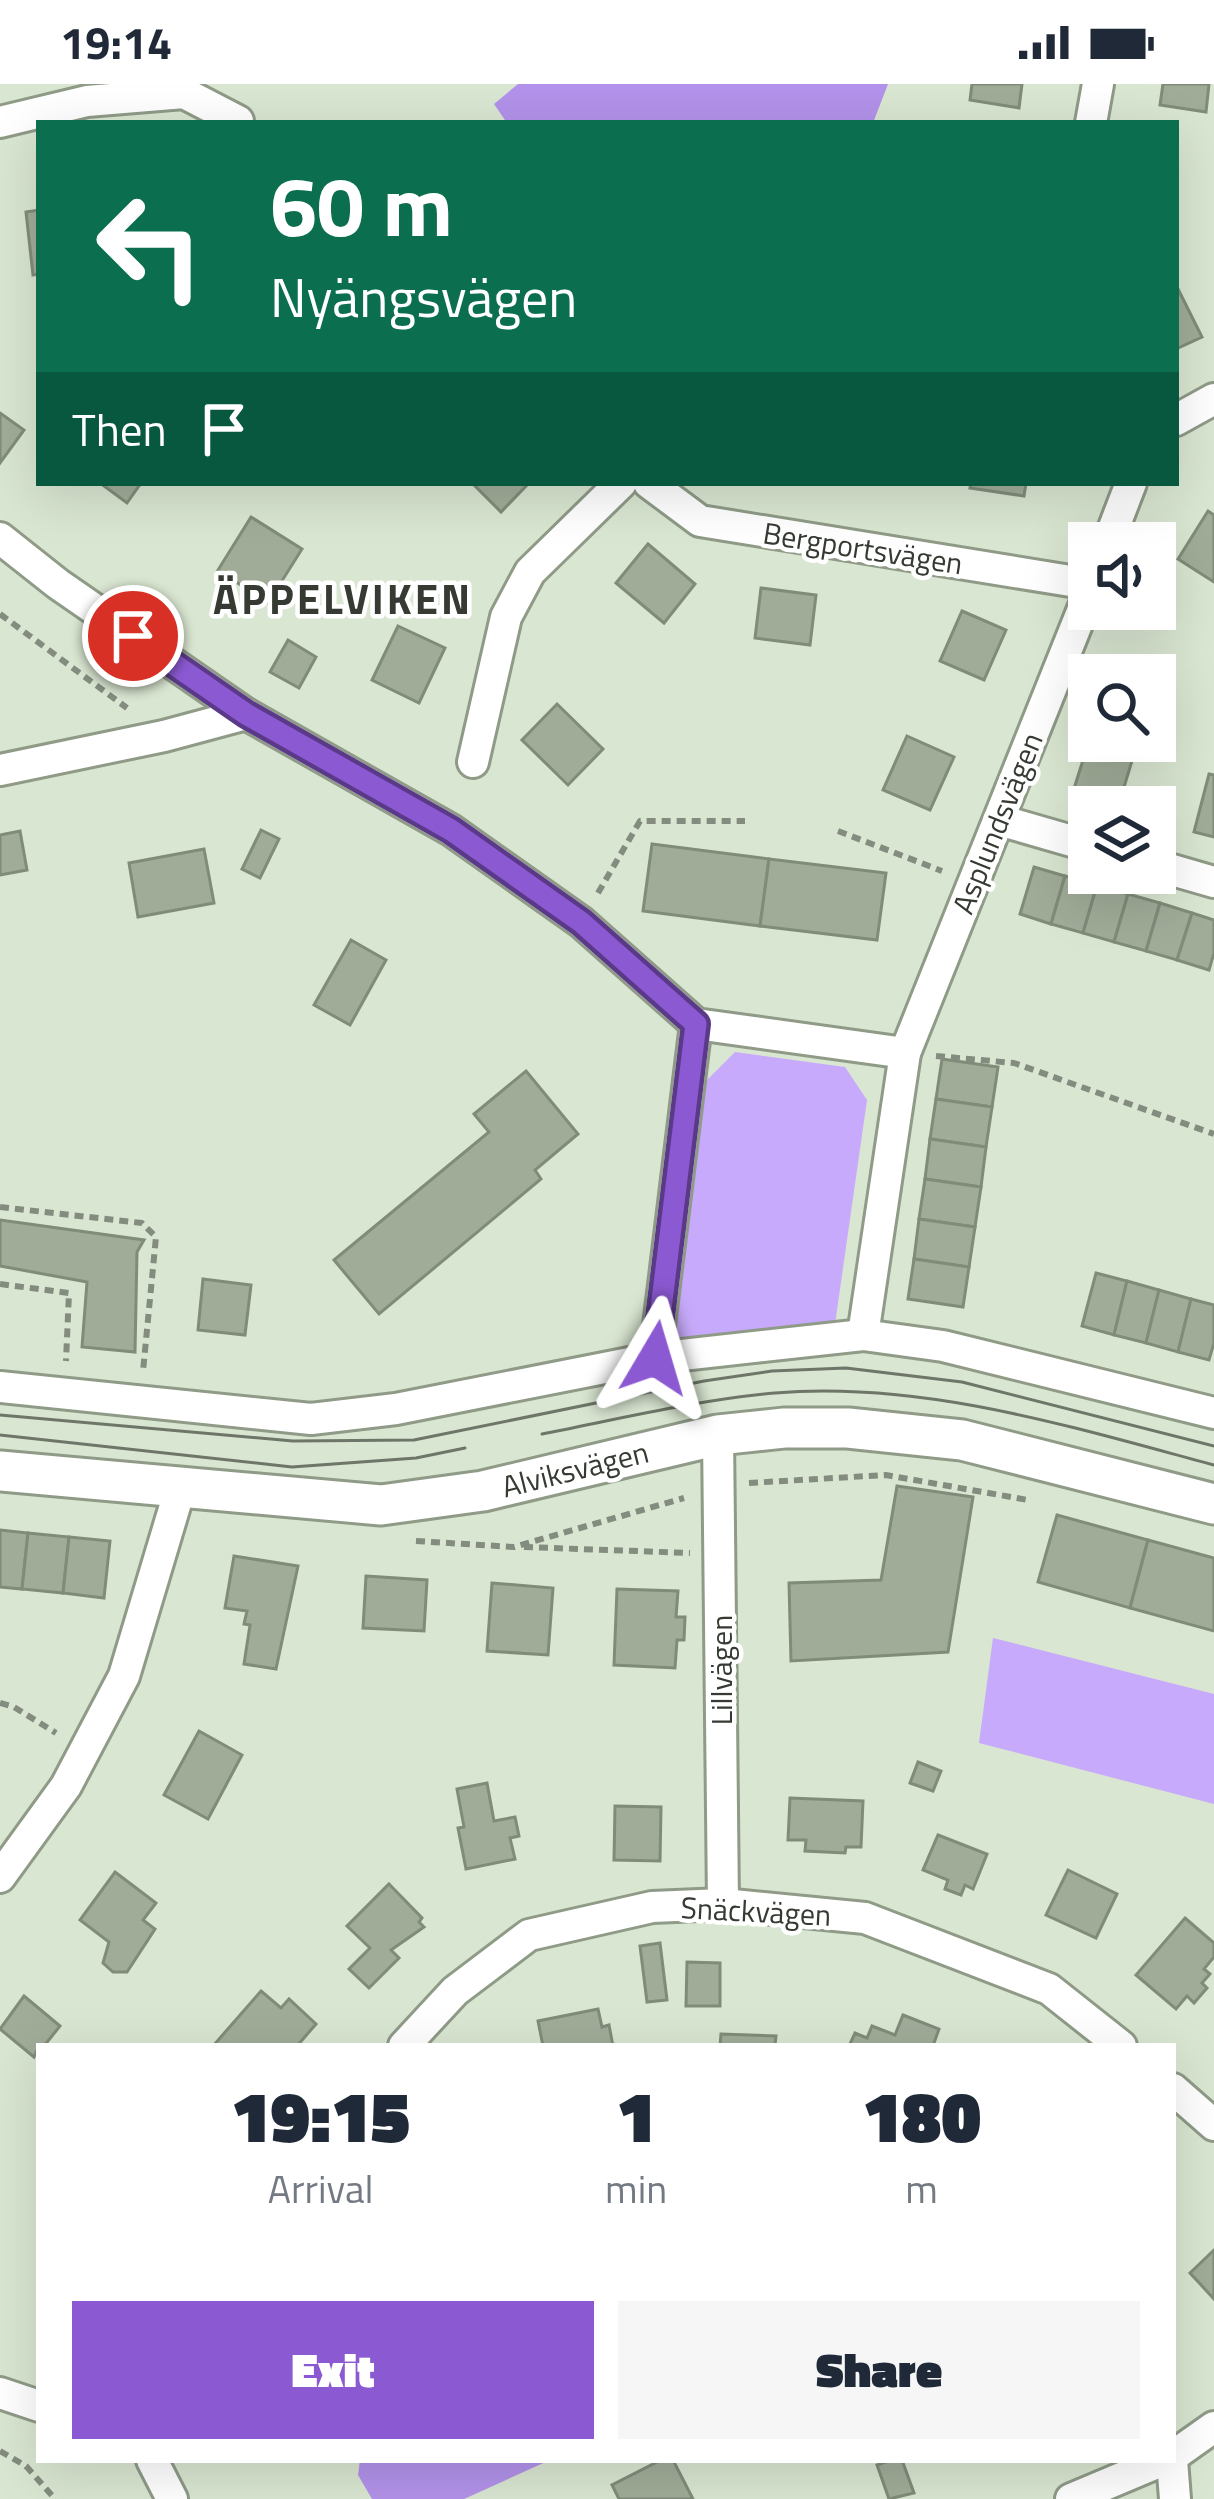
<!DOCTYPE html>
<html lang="en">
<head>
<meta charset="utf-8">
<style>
  body { margin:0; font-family:"Titillium Web",sans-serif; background:#f6f6f7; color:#1f2937; height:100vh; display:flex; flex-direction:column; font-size:45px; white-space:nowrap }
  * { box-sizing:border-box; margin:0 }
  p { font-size:39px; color:#747a83 }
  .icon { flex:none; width:66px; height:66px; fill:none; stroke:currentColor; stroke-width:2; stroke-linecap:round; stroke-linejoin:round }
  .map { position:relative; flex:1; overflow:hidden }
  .drawer { position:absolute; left:36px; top:1959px; width:1140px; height:420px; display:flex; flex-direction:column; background:#fff; border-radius:0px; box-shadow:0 12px 48px #0002 }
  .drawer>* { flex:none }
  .hud { position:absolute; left:36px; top:36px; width:1143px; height:366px; border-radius:0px; box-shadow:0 12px 48px #0002; background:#0b6e4f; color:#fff; overflow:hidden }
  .tools { position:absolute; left:1068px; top:438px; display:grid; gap:24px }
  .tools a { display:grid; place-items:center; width:108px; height:108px; border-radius:0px; background:#fff; box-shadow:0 12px 48px #0002; font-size:60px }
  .pin { position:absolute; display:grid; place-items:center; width:102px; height:102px; color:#fff; margin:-51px; border:6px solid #fff; border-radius:50%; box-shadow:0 3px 12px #0007 }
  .me { position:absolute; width:132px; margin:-66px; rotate:7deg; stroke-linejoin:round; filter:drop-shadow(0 0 9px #0008) }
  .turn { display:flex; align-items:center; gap:42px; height:252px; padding:0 36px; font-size:54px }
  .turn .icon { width:156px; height:156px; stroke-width:2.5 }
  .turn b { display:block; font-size:84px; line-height:102px }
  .then { display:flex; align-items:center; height:114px; padding:0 36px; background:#0003; gap:24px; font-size:45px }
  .eta { display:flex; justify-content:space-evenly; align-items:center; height:204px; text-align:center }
  .eta b { font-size:72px; font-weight:800; line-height:84px }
  .cta { display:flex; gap:24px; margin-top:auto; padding:24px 36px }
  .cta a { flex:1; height:138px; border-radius:0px; background:#8b59d1; color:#fff; font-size:48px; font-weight:800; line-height:138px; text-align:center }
  .cta a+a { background:#f6f6f7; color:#1f2937 }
  .status { display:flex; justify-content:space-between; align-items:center; height:84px; padding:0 60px; background:#fff; direction:ltr }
  .status svg { height:33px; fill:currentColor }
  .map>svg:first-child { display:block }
</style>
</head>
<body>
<div class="status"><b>19:14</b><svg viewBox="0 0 49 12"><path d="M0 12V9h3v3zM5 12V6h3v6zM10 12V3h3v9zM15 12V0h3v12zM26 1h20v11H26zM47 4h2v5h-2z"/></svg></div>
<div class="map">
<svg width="1214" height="2415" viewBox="0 0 1214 2415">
  <rect width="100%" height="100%" fill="#d9e6d1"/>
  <!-- green -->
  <g fill="#c7aafb">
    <path d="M 735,968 L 845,983 L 867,1016 L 835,1240 L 671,1259 L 704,999 Z"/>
    <path d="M 993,1554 L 1214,1610 L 1214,1720 L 979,1659 Z"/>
  </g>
  <!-- forest -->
  <g fill="#b292ea">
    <path d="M 518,0 L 888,0 L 873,39 L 507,39 L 494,20 Z"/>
    <path d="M 360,2376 L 550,2376 L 464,2415 L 372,2415 L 358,2391 Z"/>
  </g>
  <!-- building -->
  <g fill="#a0ac98" stroke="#808c79" stroke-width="3">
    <path d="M 972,0 L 1022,0 L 1019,24 L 970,16 Z"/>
    <path d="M 1163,0 L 1209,0 L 1206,28 L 1160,21 Z"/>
    <path d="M 39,126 L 39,190 L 33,191 L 26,128 Z"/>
    <path d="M 1178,205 L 1202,253 L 1176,265 L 1176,206 Z"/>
    <path d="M 0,329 L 24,346 L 0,379 Z"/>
    <path d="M 100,399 L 141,399 L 127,419 Z"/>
    <path d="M 472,399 L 529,399 L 501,428 Z"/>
    <path d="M 971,399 L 1026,399 L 1024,412 L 970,404 Z"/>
    <path d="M 1208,427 L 1214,431 L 1214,498 L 1178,475 Z"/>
    <path d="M 251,433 L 302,465 L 268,519 L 218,486 Z"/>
    <path d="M 648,460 L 695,500 L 664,539 L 616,499 Z"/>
    <path d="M 761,504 L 816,511 L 810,561 L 755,554 Z"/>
    <path d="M 962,527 L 1006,546 L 984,596 L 940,577 Z"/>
    <path d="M 398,542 L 445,564 L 419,619 L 372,596 Z"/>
    <path d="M 288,556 L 316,573 L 299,604 L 270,588 Z"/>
    <path d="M 557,620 L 603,665 L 568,701 L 522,656 Z"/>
    <path d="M 907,652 L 954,673 L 930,726 L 883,706 Z"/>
    <path d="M 1089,657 L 1138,657 L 1118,723 L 1072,711 Z"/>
    <path d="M 1209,690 L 1214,691 L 1214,753 L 1194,748 Z"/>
    <path d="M 261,746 L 279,755 L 260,794 L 242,785 Z"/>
    <path d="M 20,747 L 27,786 L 0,791 L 0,751 Z"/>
    <path d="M 652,760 L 769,775 L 760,842 L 643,827 Z"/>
    <path d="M 204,765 L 214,819 L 138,833 L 129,779 Z"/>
    <path d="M 769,775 L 886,789 L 877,856 L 760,842 Z"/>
    <path d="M 1034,783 L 1065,792 L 1051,840 L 1020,830 Z"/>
    <path d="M 1065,792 L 1097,801 L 1083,849 L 1051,840 Z"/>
    <path d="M 1097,801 L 1128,810 L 1114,858 L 1083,849 Z"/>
    <path d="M 1128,810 L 1160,819 L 1146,867 L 1114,858 Z"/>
    <path d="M 1160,819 L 1192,829 L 1177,876 L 1146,867 Z"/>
    <path d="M 1192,829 L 1214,836 L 1214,869 L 1209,886 L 1177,876 Z"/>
    <path d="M 351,856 L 386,876 L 350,941 L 314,921 Z"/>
    <path d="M 942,975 L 998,983 L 992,1023 L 936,1015 Z"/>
    <path d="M 526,987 L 578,1050 L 535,1086 L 541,1095 L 379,1230 L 334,1176 L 489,1048 L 474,1030 Z"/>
    <path d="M 936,1015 L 992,1023 L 986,1063 L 930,1055 Z"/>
    <path d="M 930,1055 L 986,1063 L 981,1103 L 925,1095 Z"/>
    <path d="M 925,1095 L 981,1103 L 975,1143 L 919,1135 Z"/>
    <path d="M 919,1135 L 975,1143 L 969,1183 L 914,1175 Z"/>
    <path d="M 0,1136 L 144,1156 L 137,1168 L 135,1268 L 82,1263 L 87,1198 L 0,1182 Z"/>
    <path d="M 914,1175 L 969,1183 L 963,1223 L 908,1215 Z"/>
    <path d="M 1096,1189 L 1127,1197 L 1114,1251 L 1082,1242 Z"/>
    <path d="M 203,1195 L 251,1201 L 245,1251 L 198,1246 Z"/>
    <path d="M 1127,1197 L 1159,1206 L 1146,1259 L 1114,1251 Z"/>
    <path d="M 1159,1206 L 1191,1215 L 1178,1268 L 1146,1259 Z"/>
    <path d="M 1191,1215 L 1214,1221 L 1214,1259 L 1209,1276 L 1178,1268 Z"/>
    <path d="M 897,1402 L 973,1413 L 948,1568 L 791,1577 L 789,1499 L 881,1496 Z"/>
    <path d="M 1057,1431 L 1148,1456 L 1130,1524 L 1038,1498 Z"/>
    <path d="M 0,1446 L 28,1449 L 22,1505 L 0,1503 Z"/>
    <path d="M 28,1449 L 69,1453 L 63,1509 L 22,1505 Z"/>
    <path d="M 69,1453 L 110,1457 L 104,1514 L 63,1509 Z"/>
    <path d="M 1148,1456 L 1214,1474 L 1214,1547 L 1130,1524 Z"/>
    <path d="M 234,1472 L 298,1482 L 276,1585 L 244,1580 L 250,1541 L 244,1540 L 247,1527 L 225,1524 Z"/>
    <path d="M 366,1492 L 427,1496 L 424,1547 L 363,1544 Z"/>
    <path d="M 492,1499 L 553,1504 L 548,1571 L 487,1567 Z"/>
    <path d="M 617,1505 L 678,1507 L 676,1533 L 685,1533 L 684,1556 L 677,1556 L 675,1584 L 614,1581 Z"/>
    <path d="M 199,1647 L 242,1671 L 208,1735 L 164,1711 Z"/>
    <path d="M 918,1678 L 941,1687 L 933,1707 L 910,1699 Z"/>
    <path d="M 487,1699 L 494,1737 L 515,1733 L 519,1752 L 510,1754 L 515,1775 L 466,1785 L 458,1744 L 464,1743 L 457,1705 Z"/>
    <path d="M 790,1714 L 863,1717 L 861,1763 L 846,1763 L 845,1769 L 805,1767 L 806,1756 L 788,1756 Z"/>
    <path d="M 615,1722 L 661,1723 L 660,1777 L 614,1776 Z"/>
    <path d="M 938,1751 L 987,1770 L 973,1805 L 965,1801 L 961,1811 L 945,1805 L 948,1796 L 923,1786 Z"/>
    <path d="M 1068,1786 L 1117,1810 L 1096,1854 L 1046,1831 Z"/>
    <path d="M 115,1788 L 156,1819 L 143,1836 L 155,1845 L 127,1888 L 113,1888 L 103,1879 L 109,1858 L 80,1836 Z"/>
    <path d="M 389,1800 L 422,1834 L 419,1838 L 424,1843 L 391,1866 L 399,1874 L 369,1904 L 349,1885 L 370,1864 L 347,1842 Z"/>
    <path d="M 1185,1834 L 1214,1859 L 1214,1873 L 1204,1885 L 1210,1890 L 1202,1899 L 1207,1904 L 1194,1919 L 1187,1912 L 1176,1925 L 1136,1891 Z"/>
    <path d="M 660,1859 L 667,1916 L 647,1918 L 640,1862 Z"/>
    <path d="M 687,1878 L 720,1879 L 720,1922 L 686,1922 Z"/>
    <path d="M 261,1907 L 281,1924 L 289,1915 L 316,1940 L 297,1962 L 213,1962 Z"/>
    <path d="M 24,1912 L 60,1942 L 44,1962 L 39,1962 L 34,1973 L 0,1945 Z"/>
    <path d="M 598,1925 L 602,1943 L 609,1941 L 613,1962 L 543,1962 L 538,1937 Z"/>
    <path d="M 903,1931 L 939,1945 L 933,1962 L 849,1962 L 855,1949 L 867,1954 L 872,1942 L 895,1951 Z"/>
    <path d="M 721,1950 L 776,1952 L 775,1962 L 720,1962 Z"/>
    <path d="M 1214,2166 L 1214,2215 L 1190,2189 Z"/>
    <path d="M 661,2376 L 673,2376 L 693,2415 L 619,2415 L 612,2401 Z"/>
    <path d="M 891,2376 L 902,2376 L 914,2409 L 889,2415 L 877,2381 Z"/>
  </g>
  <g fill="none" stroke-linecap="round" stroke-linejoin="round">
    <defs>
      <g id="minor">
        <path d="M 0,38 L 87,17 L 184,9 L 238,37"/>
        <path d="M 1091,39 L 1098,0"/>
        <path d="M 1176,336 L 1214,315"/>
        <path d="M 649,399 L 700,437 L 1089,500"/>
        <path d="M 0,454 L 58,500 L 246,630 L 451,746 L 581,838 L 696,940 L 905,969"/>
        <path d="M 1108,459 L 1131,399"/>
        <path d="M 473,678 L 506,533 L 530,488 L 621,399"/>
        <path d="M 0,686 L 164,652 L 246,630"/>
        <path d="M 999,736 L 1089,762"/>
        <path d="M 1155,781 L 1214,798"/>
        <path d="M 863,1251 L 905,969 L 1089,510"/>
        <path d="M 655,1274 L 696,940"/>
        <path d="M 0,1303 L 311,1335 L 396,1325 L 655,1274 L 863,1251 L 943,1262 L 1214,1329"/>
        <path d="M 718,1351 L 723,1820"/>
        <path d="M 0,1793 L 66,1702 L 124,1592 L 180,1405"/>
        <path d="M 404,1962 L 455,1907 L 529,1851 L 652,1823 L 723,1820 L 865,1834 L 1049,1905 L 1121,1962"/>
        <path d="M 1173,2005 L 1214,2041"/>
        <path d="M 0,2309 L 39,2322"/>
        <path d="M 1173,2372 L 1214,2343"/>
        <path d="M 152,2376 L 172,2415"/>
        <path d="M 1172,2376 L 1175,2415"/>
        <path d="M 1071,2415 L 1164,2376"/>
      </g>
      <path id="tertiary" d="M 0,1387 L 381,1421 L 483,1407 L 718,1351 L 784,1344 L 848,1344 L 962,1356 L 1214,1420"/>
    </defs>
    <!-- minor casing -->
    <use href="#minor" stroke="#8f9a87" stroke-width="36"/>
    <!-- tertiary casing -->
    <use href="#tertiary" stroke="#8f9a87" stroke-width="45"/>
    <!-- path -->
    <g stroke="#838c7e" stroke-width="6" stroke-dasharray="9 6" stroke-linecap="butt">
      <path d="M 0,530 L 127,624"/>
      <path d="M 838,747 L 942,787"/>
      <path d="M 598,809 L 640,737 L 745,737"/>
      <path d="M 936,972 L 1014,979 L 1214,1050"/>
      <path d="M 0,1123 L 142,1139 L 156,1153 L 143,1287"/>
      <path d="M 0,1200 L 69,1209 L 66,1277"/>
      <path d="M 749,1399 L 886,1391 L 1028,1416"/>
      <path d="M 416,1457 L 514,1463 L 684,1414"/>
      <path d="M 524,1463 L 690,1469"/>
      <path d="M 0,1619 L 14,1623 L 56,1649"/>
      <path d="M 0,2367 L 26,2382 L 55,2415"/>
    </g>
    <!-- minor -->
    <use href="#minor" stroke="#fff" stroke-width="30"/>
    <!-- tertiary -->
    <use href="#tertiary" stroke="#fff" stroke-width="39"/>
    <!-- tram -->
    <g stroke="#6e7669" stroke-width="3">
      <path d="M 0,1331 L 293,1357 L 414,1356 L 704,1297 L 772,1287 L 846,1284 L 962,1298 L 1214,1362"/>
      <path d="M 542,1350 C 619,1335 697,1316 775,1309 C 924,1297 1072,1343 1214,1381"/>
      <path d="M 0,1351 L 292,1383 L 416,1374 L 465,1364"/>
    </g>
  </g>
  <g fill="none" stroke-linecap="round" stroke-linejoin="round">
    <defs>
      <path id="route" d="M 133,552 L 246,630 L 451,746 L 581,838 L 696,940 L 655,1274"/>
    </defs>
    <!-- route casing -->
    <use href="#route" stroke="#5a3a88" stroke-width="30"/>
    <!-- route -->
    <use href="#route" stroke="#8b59d1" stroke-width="21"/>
  </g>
  <g text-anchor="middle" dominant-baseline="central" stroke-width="9" stroke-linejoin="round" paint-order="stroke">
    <!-- street labels -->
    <g font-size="30" fill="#353a32" stroke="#fff">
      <text transform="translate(863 464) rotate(9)">Bergportsvägen</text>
      <text transform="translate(997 739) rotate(-68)">Asplundsvägen</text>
      <text transform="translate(575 1385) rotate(-14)">Alviksvägen</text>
      <text transform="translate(721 1586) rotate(-90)">Lillvägen</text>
      <text transform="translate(756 1827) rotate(3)">Snäckvägen</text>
    </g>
    <!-- district labels -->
    <g font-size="42" font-weight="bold" letter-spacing="3" fill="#353a32" stroke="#fff">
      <text x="343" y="514">ÄPPELVIKEN</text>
    </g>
  </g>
</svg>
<div class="tools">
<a><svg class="icon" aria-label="sound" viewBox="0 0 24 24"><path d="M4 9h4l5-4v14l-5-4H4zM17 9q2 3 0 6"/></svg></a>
<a><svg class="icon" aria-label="search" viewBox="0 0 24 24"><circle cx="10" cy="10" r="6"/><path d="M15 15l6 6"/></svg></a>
<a><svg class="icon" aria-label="layers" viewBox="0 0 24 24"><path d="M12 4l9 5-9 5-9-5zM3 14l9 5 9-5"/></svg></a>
</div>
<div class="pin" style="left:133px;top:552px;background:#d93025"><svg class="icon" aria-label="arrive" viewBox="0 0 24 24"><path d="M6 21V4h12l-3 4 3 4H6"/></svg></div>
<svg class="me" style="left:655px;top:1274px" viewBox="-20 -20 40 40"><path d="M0-17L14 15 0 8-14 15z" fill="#8b59d1" stroke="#fff" stroke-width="4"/></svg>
<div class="hud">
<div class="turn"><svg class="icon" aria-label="left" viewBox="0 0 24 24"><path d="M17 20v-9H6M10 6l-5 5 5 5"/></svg><div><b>60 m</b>Nyängsvägen</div></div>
<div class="then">Then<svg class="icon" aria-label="arrive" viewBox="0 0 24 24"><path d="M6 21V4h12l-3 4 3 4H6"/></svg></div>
</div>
<section class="drawer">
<div class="eta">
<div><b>19:15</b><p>Arrival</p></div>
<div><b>1</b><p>min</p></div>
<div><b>180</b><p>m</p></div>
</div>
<div class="cta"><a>Exit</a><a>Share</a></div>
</section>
</div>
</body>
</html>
